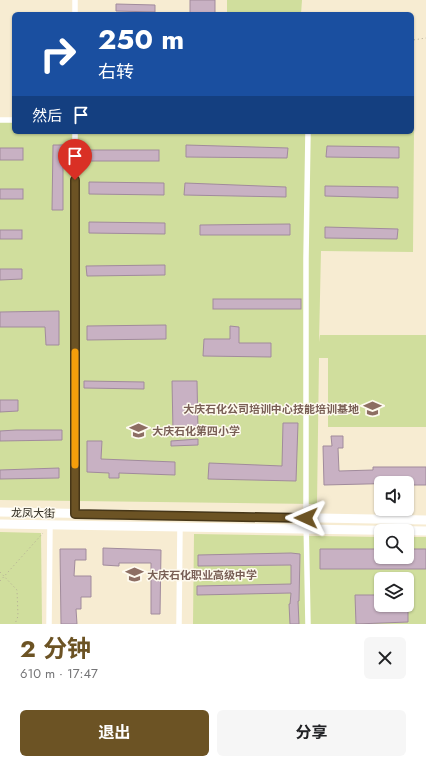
<!DOCTYPE html>
<html lang="zh">
<head>
<meta charset="utf-8">
<style>
  body { margin:0; font-family:Jost,"Noto Sans SC",sans-serif; background:#f6f6f6; color:#202124; height:100vh; display:flex; flex-direction:column; font-size:15px; white-space:nowrap }
  * { box-sizing:border-box; margin:0 }
  p { font-size:13px; color:#757577 }
  .icon { flex:none; width:22px; height:22px; fill:none; stroke:currentColor; stroke-width:2; stroke-linecap:round; stroke-linejoin:round }
  .map { position:relative; height:624px; overflow:hidden }
  .panel { display:flex; flex-direction:column; background:#fff; flex:1 }
  .panel>* { flex:none }
  .top-card { position:absolute; left:12px; top:12px; width:402px; height:122px; border-radius:6px; box-shadow:0 1px 3px #0004; background:#1a4fa0; color:#fff; overflow:hidden }
  .controls { position:absolute; left:374px; top:476px; display:grid; gap:8px }
  .controls a { display:grid; place-items:center; width:40px; height:40px; border-radius:6px; background:#fff; box-shadow:0 1px 3px #0004; font-size:20px }
  .pin { position:absolute; display:grid; place-items:center; width:34px; height:34px; color:#fff; margin:-41px -17px; border-radius:50% 50% 50% 0; rotate:-45deg; box-shadow:0 0 4px #0007 }
  .pin .icon { rotate:45deg }
  .me { position:absolute; width:44px; margin:-22px; rotate:271deg; stroke-linejoin:round; filter:drop-shadow(0 0 3px #0008) }
  .turn { display:flex; align-items:center; gap:14px; height:84px; padding:0 20px; font-size:18px }
  .turn .icon { width:52px; height:52px; stroke-width:2.5 }
  .turn b { display:block; font-size:28px; line-height:34px }
  .then { display:flex; align-items:center; height:38px; padding:0 20px; background:#0003; gap:8px; font-size:15px }
  .round { display:grid; place-items:center; flex:none; width:42px; height:42px; border-radius:6px; background:#f6f6f6 }
  .overview { display:flex; align-items:center; justify-content:space-between; height:68px; padding:0 20px }
  h1 { font-size:24px; font-weight:700; line-height:30px; color:#6c5324 }
  .primary-button { display:flex; gap:8px; margin-top:auto; padding:8px 20px }
  .primary-button a { flex:1; height:46px; border-radius:6px; background:#6c5324; color:#fff; font-size:16px; font-weight:700; line-height:46px; text-align:center }
  .primary-button a+a { background:#f6f6f6; color:#202124 }
  .map>svg:first-child { display:block }
</style>
</head>
<body>
<div class="map">
<svg width="426" height="624" viewBox="0 0 426 624">
  <rect width="100%" height="100%" fill="#f7ecd2"/>
  <!-- green -->
  <g fill="#d0de9d" fill-rule="evenodd">
    <path d="M 227,0 L 302,0 L 301,14 L 227,14 Z"/>
    <path d="M 0,120 L 14,120 L 14,132 L 412,132 L 412,130 L 414,130 L 413,252 L 321,251 L 319,342 L 320,335 L 426,335 L 426,427 L 328,427 L 328,358 L 319,358 L 317,504 L 0,500 Z"/>
    <path d="M 0,532 L 41,533 L 42,624 L 0,624 Z"/>
    <path d="M 194,534 L 381,537 L 381,557 L 407,557 L 407,537 L 426,537 L 426,624 L 193,624 ZM 381,579 L 407,579 L 407,605 L 381,605 Z"/>
  </g>
  <!-- building -->
  <g fill="#c8b1c3" stroke="#a18b9c">
    <rect x="190" y="0" width="25" height="14"/>
    <path d="M 116,4 L 155,5 L 155,12 L 116,11 Z"/>
    <path d="M 53,145 L 63,145 L 63,210 L 52,210 Z"/>
    <path d="M 186,145 L 288,148 L 287,158 L 186,157 Z"/>
    <path d="M 327,146 L 399,147 L 399,158 L 326,157 Z"/>
    <rect x="0" y="148" width="23" height="12"/>
    <rect x="83" y="150" width="76" height="11"/>
    <path d="M 89,182 L 164,183 L 164,195 L 89,194 Z"/>
    <path d="M 185,183 L 286,187 L 286,197 L 184,195 Z"/>
    <path d="M 325,186 L 398,187 L 398,198 L 325,196 Z"/>
    <rect x="0" y="189" width="23" height="10"/>
    <path d="M 89,222 L 165,223 L 165,234 L 89,233 Z"/>
    <path d="M 290,224 L 290,235 L 200,235 L 200,225 Z"/>
    <path d="M 325,227 L 398,229 L 397,239 L 325,238 Z"/>
    <rect x="0" y="230" width="22" height="9"/>
    <path d="M 165,265 L 165,275 L 87,276 L 86,266 Z"/>
    <path d="M 0,269 L 22,269 L 22,279 L 0,280 Z"/>
    <rect x="213" y="299" width="88" height="10"/>
    <path d="M 59,311 L 59,345 L 46,345 L 45,327 L 0,327 L 0,312 Z"/>
    <path d="M 166,325 L 166,339 L 87,340 L 87,326 Z"/>
    <path d="M 230,326 L 239,327 L 239,343 L 271,343 L 271,357 L 203,356 L 204,339 L 230,339 Z"/>
    <path d="M 84,381 L 144,382 L 144,389 L 84,388 Z"/>
    <path d="M 172,381 L 197,381 L 198,431 L 173,431 Z"/>
    <path d="M 0,400 L 18,400 L 18,411 L 0,412 Z"/>
    <path d="M 283,423 L 298,423 L 296,481 L 208,479 L 209,463 L 282,466 Z"/>
    <path d="M 16,430 L 62,430 L 62,440 L 0,441 L 0,431 Z"/>
    <path d="M 331,436 L 343,436 L 343,448 L 338,448 L 339,471 L 373,470 L 373,467 L 426,467 L 426,485 L 407,485 L 407,483 L 324,485 L 323,446 L 332,446 Z"/>
    <path d="M 198,439 L 198,445 L 171,446 L 171,441 Z"/>
    <path d="M 87,441 L 102,441 L 101,459 L 175,462 L 175,475 L 119,473 L 119,478 L 109,478 L 109,473 L 87,472 Z"/>
    <path d="M 59,468 L 59,478 L 0,479 L 0,470 Z"/>
    <path d="M 103,548 L 161,550 L 160,614 L 151,614 L 151,563 L 119,563 L 119,566 L 103,565 Z"/>
    <path d="M 60,549 L 86,549 L 86,560 L 75,560 L 74,576 L 91,576 L 91,597 L 81,597 L 81,609 L 76,609 L 77,624 L 61,624 Z"/>
    <path d="M 320,549 L 381,549 L 381,557 L 407,557 L 407,549 L 426,549 L 426,569 L 320,569 Z"/>
    <path d="M 291,553 L 300,554 L 299,601 L 298,601 L 299,624 L 290,624 L 289,604 L 290,604 L 291,593 L 197,595 L 197,586 L 291,584 L 291,565 L 198,566 L 198,555 Z"/>
    <path d="M 355,595 L 381,595 L 381,605 L 408,605 L 408,622 L 356,624 Z"/>
  </g>
  <g fill="none" stroke-linecap="round" stroke-linejoin="round">
    <!-- path -->
    <g stroke="#b2a995" stroke-width="1" stroke-dasharray="1 3" stroke-linecap="butt">
      <path d="M 412,43 L 413,40 L 426,38"/>
      <path d="M 0,572 L 17,590 L 18,616 L 15,624"/>
      <path d="M 0,581 L 43,533"/>
    </g>
    <!-- street -->
    <g stroke="#fff" stroke-width="5.5">
      <path d="M 75,14 L 75,0"/>
      <path d="M 0,120 L 14,120"/>
      <path d="M 75,514 L 75,132"/>
      <path d="M 49,624 L 50,525"/>
      <path d="M 179,624 L 180,527"/>
      <path d="M 308,624 L 306,518 L 306,258 L 308,132"/>
    </g>
    <!-- primary -->
    <g stroke="#fff" stroke-width="9">
      <path d="M 0,512 L 426,520"/>
      <path d="M 0,524 L 426,531"/>
    </g>
  </g>
  <g fill="none" stroke-linecap="round" stroke-linejoin="round">
    <defs>
      <path id="route" d="M 75,180 L 75,514 L 306,518"/>
    </defs>
    <!-- route casing -->
    <use href="#route" stroke="#463617" stroke-width="10"/>
    <!-- route -->
    <use href="#route" stroke="#6c5324" stroke-width="7"/>
    <!-- slow -->
    <path stroke="#f59e0b" stroke-width="7" d="M 75,465 L 75,352"/>
  </g>
  <!-- icons -->
  <defs>
    <symbol id="school-bare" viewBox="-9 -9 18 18"><path d="M0-5L7-2L0 1L-7-2ZM-4 1L0 2.5L4 1V4Q0 6-4 4Z" fill="#8d6e63" stroke="#fefaef" stroke-width="2.5" paint-order="stroke"/></symbol>
  </defs>
  <g fill-rule="evenodd">
    <use href="#school-bare" x="360" y="396" width="25" height="25"/>
    <use href="#school-bare" x="126" y="418" width="25" height="25"/>
    <use href="#school-bare" x="122" y="562" width="25" height="25"/>
  </g>
  <g text-anchor="middle" dominant-baseline="central" stroke-width="3" stroke-linejoin="round" paint-order="stroke">
    <!-- education labels -->
    <g font-size="11" font-weight="bold" fill="#785e54" stroke="#fefaef" text-anchor="start">
      <text x="359" y="409" text-anchor="end">大庆石化公司培训中心技能培训基地</text>
      <text x="152" y="431">大庆石化第四小学</text>
      <text x="147" y="575">大庆石化职业高级中学</text>
    </g>
    <!-- street labels -->
    <g font-size="11" fill="#29251b" stroke="#fefaef">
      <text transform="translate(33 513) rotate(1)">龙凤大街</text>
    </g>
  </g>
</svg>
<div class="controls">
<a><svg class="icon" aria-label="sound" viewBox="0 0 24 24"><path d="M4 9h4l5-4v14l-5-4H4zM17 9q2 3 0 6"/></svg></a>
<a><svg class="icon" aria-label="search" viewBox="0 0 24 24"><circle cx="10" cy="10" r="6"/><path d="M15 15l6 6"/></svg></a>
<a><svg class="icon" aria-label="layers" viewBox="0 0 24 24"><path d="M12 4l9 5-9 5-9-5zM3 14l9 5 9-5"/></svg></a>
</div>
<div class="pin" style="left:75px;top:180px;background:#d93025"><svg class="icon" aria-label="arrive" viewBox="0 0 24 24"><path d="M6 21V4h12l-3 4 3 4H6"/></svg></div>
<svg class="me" style="left:306px;top:518px" viewBox="-20 -20 40 40"><path d="M0-17L14 15 0 8-14 15z" fill="#6c5324" stroke="#fff" stroke-width="4"/></svg>
<div class="top-card">
<div class="turn"><svg class="icon" aria-label="right" viewBox="0 0 24 24"><path d="M7 20v-9h11M14 6l5 5-5 5"/></svg><div><b>250 m</b>右转</div></div>
<div class="then">然后<svg class="icon" aria-label="arrive" viewBox="0 0 24 24"><path d="M6 21V4h12l-3 4 3 4H6"/></svg></div>
</div>
</div>
<section class="panel">
<div class="overview"><div><h1>2 分钟</h1><p>610 m · 17:47</p></div><a class="round"><svg class="icon" aria-label="close" viewBox="0 0 24 24"><path d="M6 6l12 12M18 6L6 18"/></svg></a></div>
<div class="primary-button"><a>退出</a><a>分享</a></div>
</section>
</body>
</html>
